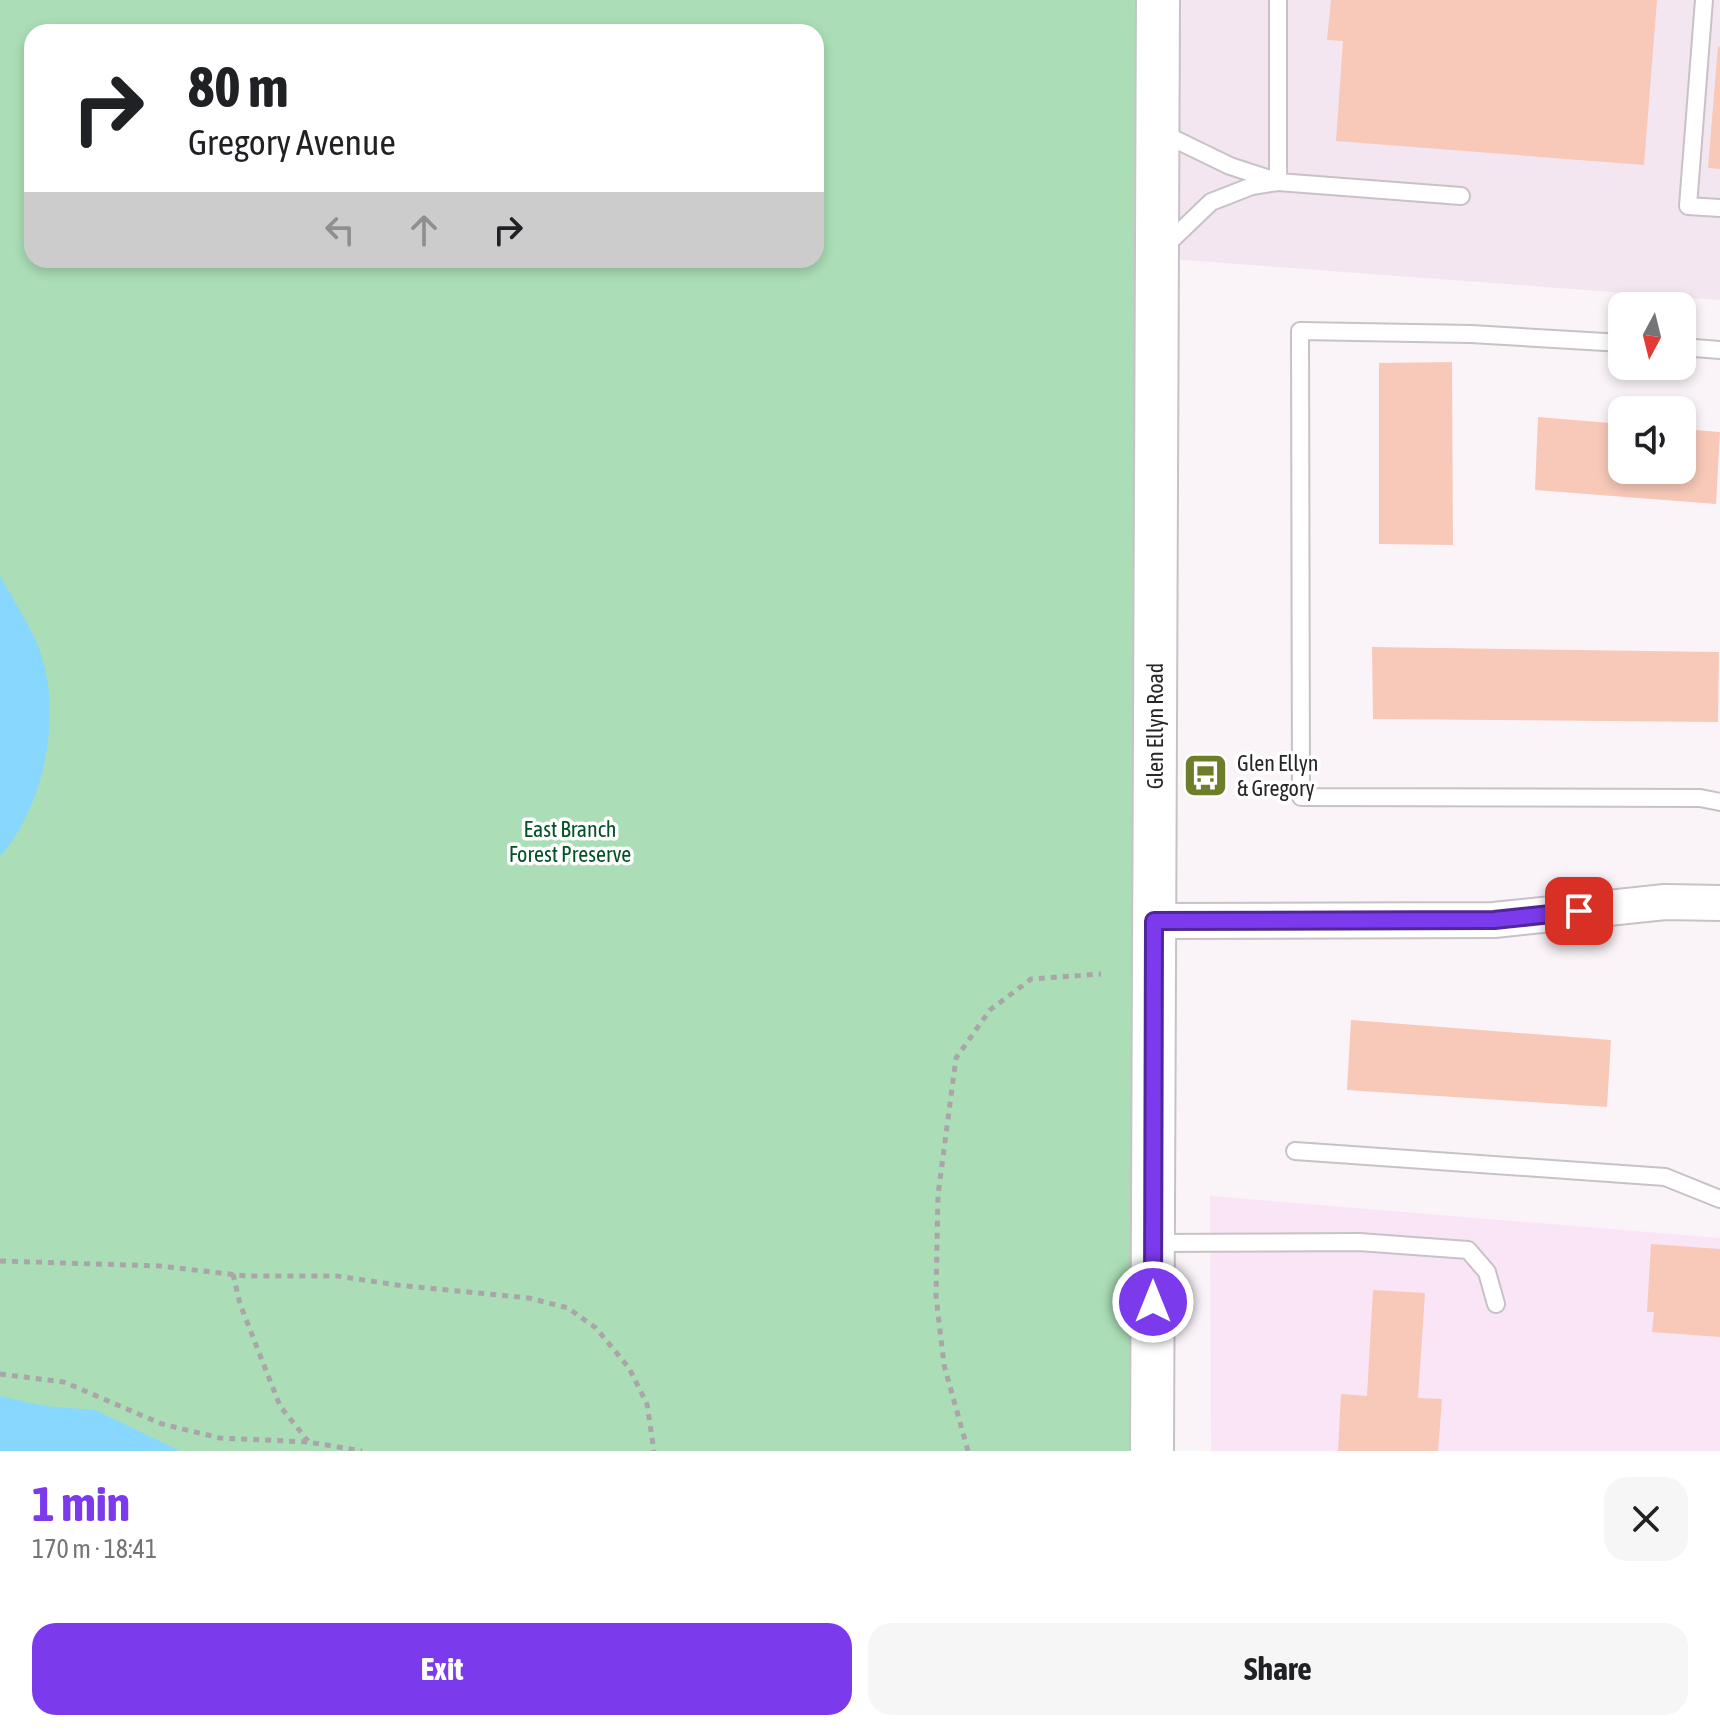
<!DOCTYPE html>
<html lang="en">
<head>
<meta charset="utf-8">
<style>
  body { margin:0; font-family:"Asap Condensed",sans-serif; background:#f6f6f6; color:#202124; height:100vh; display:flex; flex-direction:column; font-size:30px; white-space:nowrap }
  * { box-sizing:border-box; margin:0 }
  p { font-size:26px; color:#757577 }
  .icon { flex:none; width:44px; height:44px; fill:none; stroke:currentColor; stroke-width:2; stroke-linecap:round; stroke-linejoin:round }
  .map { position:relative; height:1451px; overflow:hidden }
  .side { display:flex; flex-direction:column; background:#fff; flex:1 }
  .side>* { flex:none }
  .banner { position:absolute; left:24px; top:24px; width:800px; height:244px; border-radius:24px; box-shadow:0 4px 12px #0003; background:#fff; color:#202124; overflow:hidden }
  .needle { width:52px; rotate:187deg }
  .controls { position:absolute; left:1608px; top:292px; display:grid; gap:16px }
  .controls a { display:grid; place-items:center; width:88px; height:88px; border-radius:16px; background:#fff; box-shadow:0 4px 12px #0003; font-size:40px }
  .pin { position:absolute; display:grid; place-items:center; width:68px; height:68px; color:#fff; margin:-34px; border-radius:16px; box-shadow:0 4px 12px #0006 }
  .me { position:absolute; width:88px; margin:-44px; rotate:0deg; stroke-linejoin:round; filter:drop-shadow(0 0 6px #0008) }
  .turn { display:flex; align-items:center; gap:28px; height:168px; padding:0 32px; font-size:36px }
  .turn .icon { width:104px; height:104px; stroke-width:2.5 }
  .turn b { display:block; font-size:56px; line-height:68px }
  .lanes { display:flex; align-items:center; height:76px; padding:0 32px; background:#0003; justify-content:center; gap:40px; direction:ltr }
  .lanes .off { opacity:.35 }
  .round { display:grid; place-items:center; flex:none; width:84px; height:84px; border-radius:24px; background:#f6f6f6 }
  .summary { display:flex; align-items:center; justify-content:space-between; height:136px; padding:0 32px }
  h1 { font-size:48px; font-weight:700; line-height:60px; color:#7c3aed }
  .action { display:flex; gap:16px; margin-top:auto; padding:16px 32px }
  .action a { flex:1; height:92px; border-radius:24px; background:#7c3aed; color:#fff; font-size:32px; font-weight:700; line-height:92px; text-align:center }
  .action a+a { background:#f6f6f6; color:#202124 }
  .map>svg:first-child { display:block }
</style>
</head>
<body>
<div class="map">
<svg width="1720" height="1451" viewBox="0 0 1720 1451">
  <rect width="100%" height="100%" fill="#faf4f9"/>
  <!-- built -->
  <path fill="#f3e6f1" d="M 1173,0 L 1720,0 L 1720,300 L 1170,259 Z"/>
  <!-- education -->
  <path fill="#f9e5f5" d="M 1210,1196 L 1720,1238 L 1720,1451 L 1211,1451 Z"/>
  <!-- green -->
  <path fill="#abdeb6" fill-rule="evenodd" d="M 0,0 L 1147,0 L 1139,1451 L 0,1451 ZM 32,32 L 816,32 L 816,260 L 32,260 Z"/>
  <!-- water -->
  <g fill="#87d7ff">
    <path d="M 0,576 C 12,598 26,619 36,641 C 65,707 46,804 0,857 Z"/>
    <path d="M 0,1396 L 44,1406 L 95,1410 L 180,1451 L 0,1451 Z"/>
  </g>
  <!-- building -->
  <g fill="#f8c9b9">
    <path d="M 1331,0 L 1657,0 L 1644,165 L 1336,141 L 1343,41 L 1327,40 Z"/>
    <path d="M 1718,46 L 1720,47 L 1720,169 L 1708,168 Z"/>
    <path d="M 1452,362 L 1453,545 L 1379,544 L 1379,363 Z"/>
    <path d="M 1538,417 L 1622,424 L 1622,470 L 1682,470 L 1682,429 L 1720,432 L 1716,504 L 1535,490 Z"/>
    <path d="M 1372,647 L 1719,652 L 1718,722 L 1373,719 Z"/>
    <path d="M 1351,1020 L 1611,1040 L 1607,1107 L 1347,1090 Z"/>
    <path d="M 1651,1244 L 1720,1249 L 1720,1337 L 1652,1332 L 1654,1312 L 1647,1312 Z"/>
    <path d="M 1373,1290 L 1425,1293 L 1418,1398 L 1442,1399 L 1438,1451 L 1338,1451 L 1341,1394 L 1367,1396 Z"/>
  </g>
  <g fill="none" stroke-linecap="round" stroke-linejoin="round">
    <defs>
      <g id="service">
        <path d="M 1278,0 L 1278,182 L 1461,196"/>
        <path d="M 1704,0 L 1688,206 L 1720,208"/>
        <path d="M 1162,133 L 1230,166 L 1273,180"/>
        <path d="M 1162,249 L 1211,202 L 1252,186 L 1278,182"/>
        <path d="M 1622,343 L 1471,334 L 1300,331 L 1301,797 L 1700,798 L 1720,802"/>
        <path d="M 1682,347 L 1720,350"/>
        <path d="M 1295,1151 L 1665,1177 L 1720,1199"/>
        <path d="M 1153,1243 L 1359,1242 L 1468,1250 L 1487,1272 L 1496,1304"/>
      </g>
      <path id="minor" d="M 1154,921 L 1494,920 L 1665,902 L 1720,903"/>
      <path id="tertiary" d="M 1152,1451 L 1158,0"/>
    </defs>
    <!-- service casing -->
    <use href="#service" stroke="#c8c2c7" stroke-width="20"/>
    <!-- minor casing -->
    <use href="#minor" stroke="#c8c2c7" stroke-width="38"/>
    <!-- tertiary casing -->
    <use href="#tertiary" stroke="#c8c2c7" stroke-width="46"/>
    <!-- path -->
    <g stroke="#aaa5a9" stroke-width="5" stroke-dasharray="6 6" stroke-linecap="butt">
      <path d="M 0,1261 L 160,1266 L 246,1276 L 337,1276 L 397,1285 L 529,1298 L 568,1308 L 596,1328 L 629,1368 L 647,1404 L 654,1451"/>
      <path d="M 233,1274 L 240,1304 L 280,1406 L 308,1441"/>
      <path d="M 0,1374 L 64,1382 L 162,1424 L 220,1438 L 308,1442 L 362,1451"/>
      <path d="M 968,1451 L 944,1365 L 936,1296 L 938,1195 L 956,1058 L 990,1010 L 1031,979 L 1101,974"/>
    </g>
    <!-- service -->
    <use href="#service" stroke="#fff" stroke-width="16"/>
    <!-- minor -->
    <use href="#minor" stroke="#fff" stroke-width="34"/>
    <!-- tertiary -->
    <use href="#tertiary" stroke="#fff" stroke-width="42"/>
  </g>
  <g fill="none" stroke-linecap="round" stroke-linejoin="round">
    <defs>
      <path id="route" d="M 1153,1302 L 1154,921 L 1494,920 L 1579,911"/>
    </defs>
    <!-- route casing -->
    <use href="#route" stroke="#51269a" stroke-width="20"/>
    <!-- route -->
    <use href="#route" stroke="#7c3aed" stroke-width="14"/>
  </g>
  <!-- icons -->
  <defs>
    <symbol id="bus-square" viewBox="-11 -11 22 22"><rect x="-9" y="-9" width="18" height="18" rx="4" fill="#6e7d2a" stroke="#fff"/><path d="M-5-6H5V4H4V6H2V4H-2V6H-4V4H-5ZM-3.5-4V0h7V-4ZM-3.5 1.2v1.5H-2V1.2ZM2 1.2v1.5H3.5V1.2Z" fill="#fff"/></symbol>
  </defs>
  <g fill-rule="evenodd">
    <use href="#bus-square" x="1180" y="750" width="51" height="51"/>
  </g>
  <g text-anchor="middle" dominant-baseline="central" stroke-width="7" stroke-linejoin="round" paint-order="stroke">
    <!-- street labels -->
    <g font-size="22" fill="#272527" stroke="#fff">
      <text transform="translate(1155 726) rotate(-90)">Glen Ellyn Road</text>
    </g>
    <!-- poi labels -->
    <g font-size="22" fill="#272527" stroke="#fff" text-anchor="start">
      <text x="1237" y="763">Glen Ellyn<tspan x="1237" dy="25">&amp; Gregory</tspan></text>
    </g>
    <!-- park labels -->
    <g font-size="22" fill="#045225" stroke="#fff">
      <text x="570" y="829">East Branch<tspan x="570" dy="25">Forest Preserve</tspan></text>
    </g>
  </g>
</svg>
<div class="controls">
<a><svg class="needle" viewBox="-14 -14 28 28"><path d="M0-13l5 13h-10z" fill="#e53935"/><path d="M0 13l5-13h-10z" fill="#757577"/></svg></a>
<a><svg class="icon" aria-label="sound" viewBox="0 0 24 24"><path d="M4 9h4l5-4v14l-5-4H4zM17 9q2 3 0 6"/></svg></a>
</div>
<div class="pin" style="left:1579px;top:911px;background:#d93025"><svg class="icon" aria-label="arrive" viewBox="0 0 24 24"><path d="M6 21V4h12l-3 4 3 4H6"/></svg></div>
<svg class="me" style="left:1153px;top:1302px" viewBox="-20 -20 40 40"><circle r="17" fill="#7c3aed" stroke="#fff" stroke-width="3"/><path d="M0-11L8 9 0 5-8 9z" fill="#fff"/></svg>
<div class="banner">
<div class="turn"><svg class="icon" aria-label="right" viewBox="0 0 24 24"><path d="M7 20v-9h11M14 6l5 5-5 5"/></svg><div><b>80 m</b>Gregory Avenue</div></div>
<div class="lanes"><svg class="icon off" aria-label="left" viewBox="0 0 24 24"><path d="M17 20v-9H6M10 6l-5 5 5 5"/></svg><svg class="icon off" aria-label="ahead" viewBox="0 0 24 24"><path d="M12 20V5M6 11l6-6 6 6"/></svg><svg class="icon" aria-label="right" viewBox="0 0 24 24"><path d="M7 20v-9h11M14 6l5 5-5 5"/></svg></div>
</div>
</div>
<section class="side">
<div class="summary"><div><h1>1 min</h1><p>170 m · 18:41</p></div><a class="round"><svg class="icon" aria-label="close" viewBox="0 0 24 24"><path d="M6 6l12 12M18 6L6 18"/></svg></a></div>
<div class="action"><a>Exit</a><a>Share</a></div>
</section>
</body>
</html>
